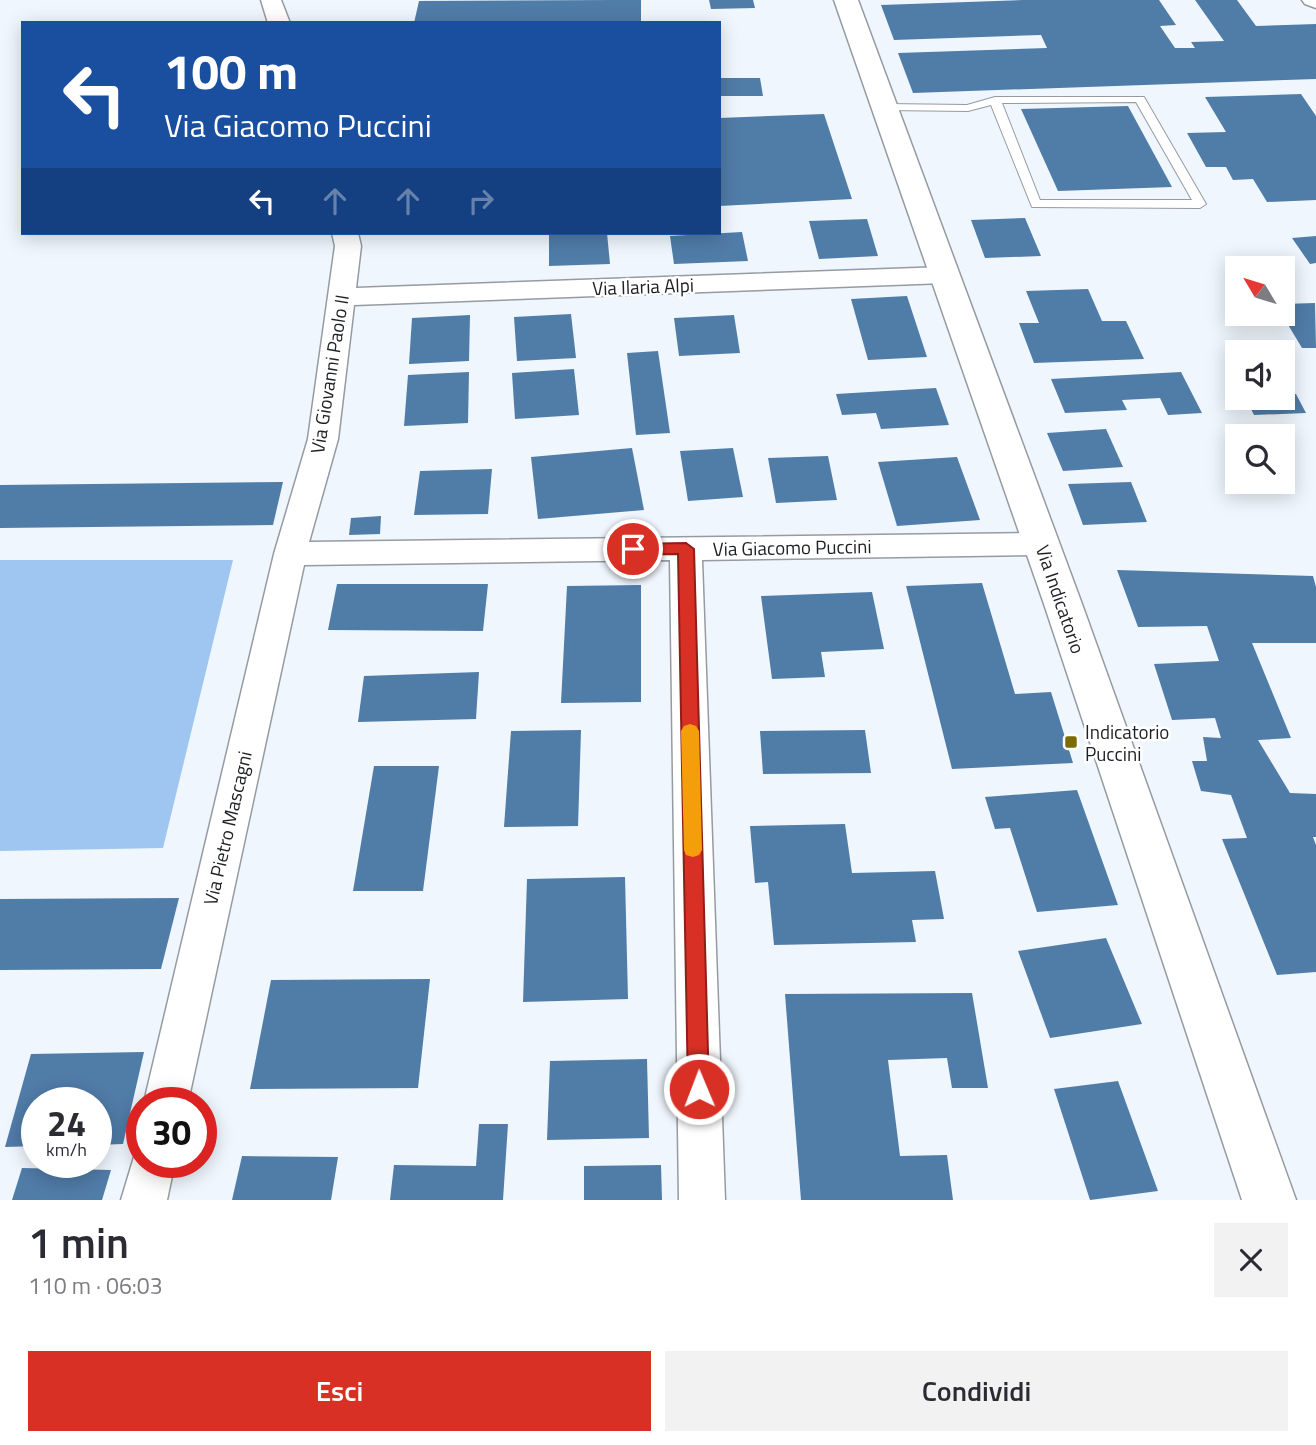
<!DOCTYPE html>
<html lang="it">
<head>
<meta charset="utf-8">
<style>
  body { margin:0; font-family:"Titillium Web",sans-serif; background:#f2f2f3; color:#2b2b33; height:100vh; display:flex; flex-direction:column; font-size:26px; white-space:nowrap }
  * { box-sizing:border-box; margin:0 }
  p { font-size:23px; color:#7c7c81 }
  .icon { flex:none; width:38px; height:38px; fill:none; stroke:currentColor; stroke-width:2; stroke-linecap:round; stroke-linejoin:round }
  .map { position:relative; height:1200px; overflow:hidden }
  .panel { display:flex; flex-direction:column; background:#fff; flex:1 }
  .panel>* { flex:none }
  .top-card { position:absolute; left:21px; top:21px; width:700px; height:214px; border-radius:0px; box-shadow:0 4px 18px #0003; background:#1a4fa0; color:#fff; overflow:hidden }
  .needle { width:46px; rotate:308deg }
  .controls { position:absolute; left:1225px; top:256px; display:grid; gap:14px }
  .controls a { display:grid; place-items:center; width:70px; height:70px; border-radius:0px; background:#fff; box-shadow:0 4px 18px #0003; font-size:35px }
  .speed { position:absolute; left:21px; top:1087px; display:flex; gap:14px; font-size:35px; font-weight:700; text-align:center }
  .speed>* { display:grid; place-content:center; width:91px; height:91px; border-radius:50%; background:#fff; box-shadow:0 4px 18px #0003; line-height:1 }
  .speed small { font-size:18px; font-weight:400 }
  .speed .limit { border:10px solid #d22; background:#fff; color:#111 }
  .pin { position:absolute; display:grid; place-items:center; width:60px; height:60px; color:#fff; margin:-30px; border:4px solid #fff; border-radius:50%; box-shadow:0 2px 7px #0007 }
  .me { position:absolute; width:77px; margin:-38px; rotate:359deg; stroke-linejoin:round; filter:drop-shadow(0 0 5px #0008) }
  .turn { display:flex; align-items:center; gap:24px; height:147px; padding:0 28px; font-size:32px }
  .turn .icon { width:91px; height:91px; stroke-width:2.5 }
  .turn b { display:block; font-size:49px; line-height:60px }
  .lanes { display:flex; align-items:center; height:66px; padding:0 28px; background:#0003; justify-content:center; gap:35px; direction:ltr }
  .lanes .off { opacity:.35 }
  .round { display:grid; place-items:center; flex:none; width:74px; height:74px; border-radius:0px; background:#f2f2f3 }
  .head { display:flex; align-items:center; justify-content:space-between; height:119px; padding:0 28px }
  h1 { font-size:42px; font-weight:600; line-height:52px }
  .primary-button { display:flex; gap:14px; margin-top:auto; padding:14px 28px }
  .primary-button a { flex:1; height:80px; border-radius:0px; background:#d93025; color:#fff; font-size:28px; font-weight:600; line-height:80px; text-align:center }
  .primary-button a+a { background:#f2f2f3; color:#2b2b33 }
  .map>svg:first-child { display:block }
</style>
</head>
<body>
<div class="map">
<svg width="1316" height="1200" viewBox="0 0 1316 1200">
  <rect width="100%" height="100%" fill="#eff6fd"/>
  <!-- green -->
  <path fill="#9ec6f0" d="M 0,560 L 233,560 L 163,848 L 0,851 Z"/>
  <!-- building -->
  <g fill="#507ca8">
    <path d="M 613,0 L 641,0 L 641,23 L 414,23 L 419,1 Z"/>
    <path d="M 709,0 L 753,0 L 755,8 L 711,9 Z"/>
    <path d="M 1023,0 L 1159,0 L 1176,25 L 1160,26 L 1175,48 L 1195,48 L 1191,42 L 1224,41 L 1195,0 L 1237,0 L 1256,26 L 1316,24 L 1316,79 L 913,93 L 898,53 L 1047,48 L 1041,35 L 894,40 L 881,5 Z"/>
    <path d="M 719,78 L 760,78 L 763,96 L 719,96 Z"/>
    <path d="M 1301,94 L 1316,116 L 1316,200 L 1267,202 L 1253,179 L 1233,180 L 1226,167 L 1206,167 L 1187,133 L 1226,132 L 1205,97 Z"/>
    <path d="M 1128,106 L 1172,187 L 1058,191 L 1021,109 Z"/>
    <path d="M 824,114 L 852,199 L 719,206 L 719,118 Z"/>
    <path d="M 1025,218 L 1041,256 L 985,258 L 971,220 Z"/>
    <path d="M 867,219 L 878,256 L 819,259 L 809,221 Z"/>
    <path d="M 742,232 L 748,261 L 674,264 L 670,236 Z"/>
    <path d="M 607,233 L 610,264 L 549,266 L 549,235 Z"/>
    <path d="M 1316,236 L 1316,263 L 1310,264 L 1292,238 Z"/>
    <path d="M 1088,289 L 1102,321 L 1126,321 L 1144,359 L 1034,363 L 1019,323 L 1039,323 L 1026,291 Z"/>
    <path d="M 907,296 L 927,357 L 868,360 L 851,299 Z"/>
    <path d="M 1315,303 L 1316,348 L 1302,348 L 1281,313 L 1283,304 Z"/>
    <path d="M 571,314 L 576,358 L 517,361 L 514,317 Z"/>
    <path d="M 470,315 L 469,361 L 409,364 L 412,318 Z"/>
    <path d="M 734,315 L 740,353 L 679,356 L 674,318 Z"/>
    <path d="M 658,351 L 670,433 L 636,435 L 627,353 Z"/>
    <path d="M 574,369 L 579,415 L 515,419 L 512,373 Z"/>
    <path d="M 469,372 L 468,423 L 404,426 L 408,375 Z"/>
    <path d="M 1181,372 L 1202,413 L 1168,415 L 1160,398 L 1122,400 L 1127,410 L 1065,413 L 1051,379 Z"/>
    <path d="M 936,388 L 949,425 L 881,429 L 876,413 L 842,415 L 836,394 Z"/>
    <path d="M 1296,394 L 1306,413 L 1254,415 L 1245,397 Z"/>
    <path d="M 1106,429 L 1123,467 L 1063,471 L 1047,433 Z"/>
    <path d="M 632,448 L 644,510 L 538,519 L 531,457 Z"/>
    <path d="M 733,448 L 743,497 L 688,501 L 680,451 Z"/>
    <path d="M 828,456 L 837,500 L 776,503 L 768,458 Z"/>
    <path d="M 957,457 L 980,520 L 897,526 L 878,462 Z"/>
    <path d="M 492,469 L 488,514 L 414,515 L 420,471 Z"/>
    <path d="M 283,482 L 273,525 L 0,528 L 0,485 Z"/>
    <path d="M 1131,482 L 1147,522 L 1083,525 L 1068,484 Z"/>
    <path d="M 381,516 L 380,534 L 349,535 L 351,518 Z"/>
    <path d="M 1117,570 L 1313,576 L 1316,587 L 1316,643 L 1252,643 L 1291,738 L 1258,740 L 1290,793 L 1316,794 L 1316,837 L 1313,837 L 1316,845 L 1316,972 L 1277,975 L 1222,839 L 1247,838 L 1231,795 L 1201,791 L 1192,761 L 1207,761 L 1203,737 L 1221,738 L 1215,718 L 1172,720 L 1154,664 L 1219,661 L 1207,626 L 1138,627 Z"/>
    <path d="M 982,583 L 1015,694 L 1051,692 L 1073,763 L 952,769 L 906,586 Z"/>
    <path d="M 337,584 L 488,584 L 483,631 L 328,630 Z"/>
    <path d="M 641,585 L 641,702 L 561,703 L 567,586 Z"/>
    <path d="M 872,592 L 884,649 L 821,652 L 825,677 L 772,679 L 761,596 Z"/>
    <path d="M 479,672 L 476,719 L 358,722 L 364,676 Z"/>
    <path d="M 581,730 L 578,826 L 504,827 L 511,731 Z"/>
    <path d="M 865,730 L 871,773 L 763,774 L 760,731 Z"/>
    <path d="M 374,766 L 439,766 L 423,891 L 353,891 Z"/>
    <path d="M 1077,790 L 1118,905 L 1037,912 L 1010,828 L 995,829 L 985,797 Z"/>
    <path d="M 845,824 L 852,873 L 935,871 L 944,919 L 912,920 L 916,942 L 774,945 L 768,882 L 755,883 L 750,826 Z"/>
    <path d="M 625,877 L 628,999 L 523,1002 L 527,879 Z"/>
    <path d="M 179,898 L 161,969 L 0,970 L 0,899 Z"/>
    <path d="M 1106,938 L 1142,1024 L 1050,1038 L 1018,951 Z"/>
    <path d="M 430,979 L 418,1088 L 250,1089 L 271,980 Z"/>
    <path d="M 972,993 L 988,1088 L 952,1088 L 947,1058 L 888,1060 L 900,1156 L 947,1155 L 953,1200 L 801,1200 L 785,994 Z"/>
    <path d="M 144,1052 L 123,1144 L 96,1145 L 96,1102 L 37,1102 L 37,1146 L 5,1147 L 31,1054 Z"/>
    <path d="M 647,1059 L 649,1138 L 547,1140 L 550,1061 Z"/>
    <path d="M 1118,1081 L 1158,1191 L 1090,1200 L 1054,1089 Z"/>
    <path d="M 479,1124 L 508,1124 L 503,1200 L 390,1200 L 394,1165 L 476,1166 Z"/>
    <path d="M 242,1156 L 338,1157 L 331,1200 L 232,1200 Z"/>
    <path d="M 661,1165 L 662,1200 L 584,1200 L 584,1166 Z"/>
    <path d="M 22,1168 L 111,1170 L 102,1200 L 12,1200 Z"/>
  </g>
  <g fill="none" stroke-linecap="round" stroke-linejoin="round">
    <defs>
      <path id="lane" d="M 995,97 L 1144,97 L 1206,204 L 1200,208 L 1032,207 L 991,105 L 968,111 L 885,110 L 880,107 L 885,104 L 967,105 ZM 1136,102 L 1192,200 L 1040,200 L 1002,103 Z"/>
      <g id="street">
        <path d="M 261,0 L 281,0 L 290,23 L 268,23 Z"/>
        <path d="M 1302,0 L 1316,0 L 1316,8 L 1305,4 Z"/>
        <path d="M 332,233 L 358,233 L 361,246 L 356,288 L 945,267 L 954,269 L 958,275 L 954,281 L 945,283 L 354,305 L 338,439 L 309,542 L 1041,533 L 1052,536 L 1057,544 L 1052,552 L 1041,555 L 702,560 L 725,1200 L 679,1200 L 670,560 L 304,565 L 188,1102 L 144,1102 L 274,554 L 308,439 L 335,246 Z"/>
        <path d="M 142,1145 L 142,1162 L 175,1162 L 167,1200 L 121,1200 L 137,1147 Z"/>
      </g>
      <path id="secondary" d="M 834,0 L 858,0 L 1082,604 L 1296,1200 L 1242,1200 L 1044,604 Z"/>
    </defs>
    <!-- lane casing -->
    <use href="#lane" stroke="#959ba1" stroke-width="2"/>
    <!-- street casing -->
    <use href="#street" stroke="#959ba1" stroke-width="3"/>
    <!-- secondary casing -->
    <use href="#secondary" stroke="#959ba1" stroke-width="3"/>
    <!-- lane -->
    <use href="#lane" fill="#fff" fill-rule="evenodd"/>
    <!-- street -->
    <use href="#street" fill="#fff" fill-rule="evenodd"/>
    <!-- secondary -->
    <use href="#secondary" fill="#fff" fill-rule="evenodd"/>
  </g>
  <!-- route -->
  <path fill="#d93025" stroke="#8d1f18" stroke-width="2" d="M 686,543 L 694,549 L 709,1089 L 706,1096 L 699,1099 L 691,1096 L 688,1089 L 678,554 L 633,555 L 625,549 L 633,544 Z"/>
  <!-- slow -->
  <path fill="#f59e0b" d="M 690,724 L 696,726 L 699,731 L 702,850 L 699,855 L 693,857 L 686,855 L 684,850 L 681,731 L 684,726 Z"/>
  <!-- markers -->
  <rect fill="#7a6b04" stroke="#fff" stroke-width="2.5" x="1064" y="735" width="14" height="14" rx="3.5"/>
  <g text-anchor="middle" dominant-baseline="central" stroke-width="5" stroke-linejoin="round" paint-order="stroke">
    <!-- street labels -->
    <g font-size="19" fill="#1e2023" stroke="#fff">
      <text transform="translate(643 286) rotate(-2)">Via Ilaria Alpi</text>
      <text transform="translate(329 374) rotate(-81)">Via Giovanni Paolo II</text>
      <text transform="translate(792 547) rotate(-1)">Via Giacomo Puccini</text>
      <text transform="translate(1061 599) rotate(71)">Via Indicatorio</text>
      <text transform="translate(227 828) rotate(-77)">Via Pietro Mascagni</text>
    </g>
    <!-- poi labels -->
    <g font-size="19" fill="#1e2023" stroke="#fff" text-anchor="start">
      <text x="1085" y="731">Indicatorio<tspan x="1085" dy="22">Puccini</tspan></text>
    </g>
  </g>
</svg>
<div class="controls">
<a><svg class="needle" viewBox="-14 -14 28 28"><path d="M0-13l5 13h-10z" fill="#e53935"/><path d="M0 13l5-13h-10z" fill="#7c7c81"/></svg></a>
<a><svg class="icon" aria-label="sound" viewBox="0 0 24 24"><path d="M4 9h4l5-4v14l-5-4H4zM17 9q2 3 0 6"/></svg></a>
<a><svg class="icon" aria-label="search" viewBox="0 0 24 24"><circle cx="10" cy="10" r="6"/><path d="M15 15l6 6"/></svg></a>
</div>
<div class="speed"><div>24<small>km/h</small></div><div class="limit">30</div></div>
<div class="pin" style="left:633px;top:549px;background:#d93025"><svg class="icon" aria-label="arrive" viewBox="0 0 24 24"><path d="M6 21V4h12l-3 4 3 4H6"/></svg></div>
<svg class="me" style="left:699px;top:1089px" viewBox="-20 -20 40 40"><circle r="17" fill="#d93025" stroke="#fff" stroke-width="3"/><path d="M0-11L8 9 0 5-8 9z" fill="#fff"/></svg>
<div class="top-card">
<div class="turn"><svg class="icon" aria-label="left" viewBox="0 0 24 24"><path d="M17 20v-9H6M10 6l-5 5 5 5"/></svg><div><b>100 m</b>Via Giacomo Puccini</div></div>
<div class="lanes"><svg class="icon" aria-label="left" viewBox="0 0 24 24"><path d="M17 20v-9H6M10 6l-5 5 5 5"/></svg><svg class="icon off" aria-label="ahead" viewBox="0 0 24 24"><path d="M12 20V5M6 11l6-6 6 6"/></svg><svg class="icon off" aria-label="ahead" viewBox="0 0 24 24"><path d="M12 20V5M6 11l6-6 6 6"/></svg><svg class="icon off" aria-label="right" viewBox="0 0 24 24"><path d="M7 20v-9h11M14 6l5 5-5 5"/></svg></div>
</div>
</div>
<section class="panel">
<div class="head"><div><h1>1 min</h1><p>110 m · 06:03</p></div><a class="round"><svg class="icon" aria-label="close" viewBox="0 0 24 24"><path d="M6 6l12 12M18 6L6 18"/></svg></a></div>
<div class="primary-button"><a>Esci</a><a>Condividi</a></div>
</section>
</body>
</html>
